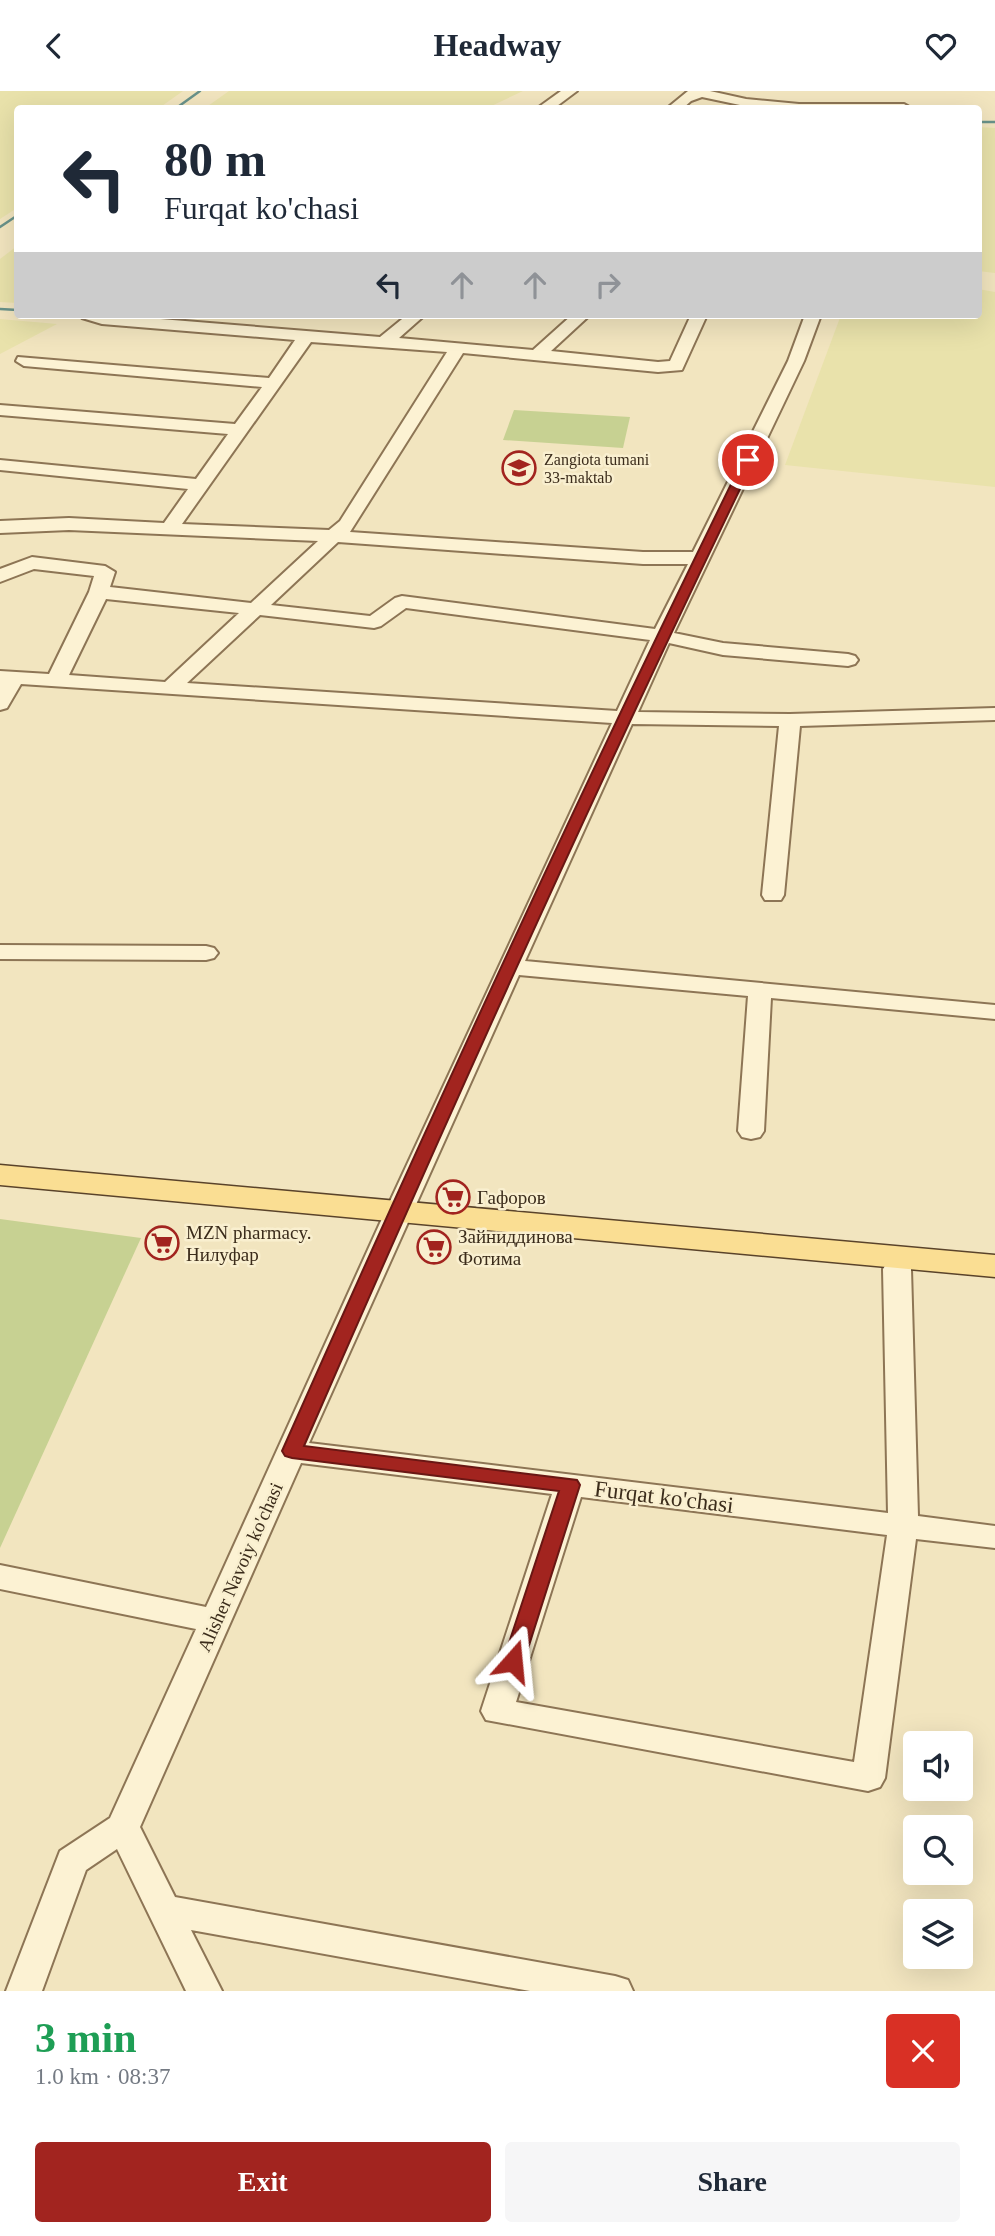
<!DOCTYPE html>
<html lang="en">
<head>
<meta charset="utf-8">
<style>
  body { margin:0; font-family:Georgia,serif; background:#f6f6f7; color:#1f2937; height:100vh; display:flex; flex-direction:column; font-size:26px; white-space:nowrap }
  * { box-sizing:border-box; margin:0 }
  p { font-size:23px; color:#747a83 }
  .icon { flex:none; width:38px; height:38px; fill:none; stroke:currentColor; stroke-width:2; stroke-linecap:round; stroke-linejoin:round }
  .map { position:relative; height:1900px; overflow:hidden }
  .details { display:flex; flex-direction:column; background:#fff; flex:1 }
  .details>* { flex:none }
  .guide { position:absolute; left:14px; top:14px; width:968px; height:214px; border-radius:7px; box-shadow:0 7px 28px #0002; background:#fff; color:#1f2937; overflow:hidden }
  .tools { position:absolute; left:903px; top:1640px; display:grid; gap:14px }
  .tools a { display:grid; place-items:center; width:70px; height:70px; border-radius:7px; background:#fff; box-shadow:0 7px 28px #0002; font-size:35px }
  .pin { position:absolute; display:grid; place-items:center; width:60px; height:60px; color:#fff; margin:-30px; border:4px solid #fff; border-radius:50%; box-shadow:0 2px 7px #0007 }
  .me { position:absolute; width:77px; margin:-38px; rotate:18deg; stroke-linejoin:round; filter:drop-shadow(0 0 5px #0008) }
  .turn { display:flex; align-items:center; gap:24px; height:147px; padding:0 35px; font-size:32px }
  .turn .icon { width:91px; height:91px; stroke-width:2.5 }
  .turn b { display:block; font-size:49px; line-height:60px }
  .lanes { display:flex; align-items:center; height:66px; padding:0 35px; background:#0003; justify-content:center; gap:35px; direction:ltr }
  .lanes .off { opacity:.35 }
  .round { display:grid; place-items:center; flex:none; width:74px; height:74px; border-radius:7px; background:#f6f6f7 }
  .summary { display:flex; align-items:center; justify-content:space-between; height:119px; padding:0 35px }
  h1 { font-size:42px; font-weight:800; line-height:52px; color:#1e9e55 }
  .cta { display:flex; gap:14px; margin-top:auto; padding:14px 35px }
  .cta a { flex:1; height:80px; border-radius:7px; background:#a2241f; color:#fff; font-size:28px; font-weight:800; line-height:80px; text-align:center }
  .cta a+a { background:#f6f6f7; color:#1f2937 }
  header { display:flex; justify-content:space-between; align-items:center; height:91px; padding:0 35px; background:#fff; font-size:32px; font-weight:800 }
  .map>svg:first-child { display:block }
</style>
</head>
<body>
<header><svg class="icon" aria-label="back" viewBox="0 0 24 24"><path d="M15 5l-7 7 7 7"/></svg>Headway<svg class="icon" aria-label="heart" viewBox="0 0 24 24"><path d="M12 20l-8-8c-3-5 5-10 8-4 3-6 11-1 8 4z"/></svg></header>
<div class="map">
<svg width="995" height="1900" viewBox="0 0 995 1900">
  <rect width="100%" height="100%" fill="#f2e5bf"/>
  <!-- farmland -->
  <g fill="#e9e2ab">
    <path d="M 0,0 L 183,0 L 159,17 L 18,18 L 17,117 L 0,128 Z"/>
    <path d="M 229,0 L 523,0 L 487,17 L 205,17 Z"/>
    <path d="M 978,36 L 995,37 L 995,182 L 978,180 Z"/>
    <path d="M 17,155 L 17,212 L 0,211 L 0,168 Z"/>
    <path d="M 978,198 L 995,201 L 995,396 L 785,374 L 841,224 L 978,224 Z"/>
    <path d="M 0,228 L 57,233 L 0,263 Z"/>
  </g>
  <!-- green -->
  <g fill="#c7d192">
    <path d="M 514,319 L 630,326 L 623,357 L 503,349 Z"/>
    <path d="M 0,1128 L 141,1147 L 0,1457 Z"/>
  </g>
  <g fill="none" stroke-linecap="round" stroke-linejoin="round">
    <!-- stream -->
    <g stroke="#69928a" stroke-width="2.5">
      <path d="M 698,5 L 757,18"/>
      <path d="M 175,18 L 200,0"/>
      <path d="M 978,31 L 995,31"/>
      <path d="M 0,136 L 18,124"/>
      <path d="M 0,218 L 18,219"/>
    </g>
    <defs>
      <g id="minor">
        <path d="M 561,0 L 577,0 L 553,18 L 536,18 Z"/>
        <path d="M 688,0 L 710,0 L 746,8 L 799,13 L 904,13 L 911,17 L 759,18 L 702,6 L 691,10 L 682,18 L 666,18 Z"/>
        <path d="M 80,224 L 111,224 L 380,246 L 407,224 L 425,224 L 399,247 L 533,259 L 572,224 L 590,224 L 551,260 L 658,271 L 670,270 L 691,224 L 707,224 L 682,279 L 658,281 L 463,262 L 350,441 L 643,461 L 693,461 L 788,270 L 805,224 L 821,224 L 804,270 L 674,542 L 723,552 L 848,563 L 855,565 L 858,569 L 855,573 L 848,575 L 723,564 L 669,552 L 638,621 L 790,623 L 995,617 L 995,629 L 800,635 L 784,804 L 781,809 L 765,809 L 762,804 L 779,635 L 632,633 L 525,870 L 995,914 L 995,928 L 771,907 L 764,1040 L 760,1046 L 751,1048 L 742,1046 L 738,1040 L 748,905 L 519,884 L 309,1352 L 888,1422 L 883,1178 L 887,1172 L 897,1169 L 907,1172 L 911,1178 L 918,1425 L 995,1435 L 995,1457 L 916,1448 L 885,1687 L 880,1696 L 868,1700 L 486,1629 L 481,1620 L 552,1403 L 301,1372 L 140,1736 L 175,1806 L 615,1885 L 628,1889 L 633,1900 L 530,1900 L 191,1839 L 222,1900 L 186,1900 L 117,1758 L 86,1779 L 42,1900 L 6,1900 L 60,1760 L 110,1727 L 196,1538 L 0,1498 L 0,1474 L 206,1516 L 385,1121 L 612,632 L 21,593 L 7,617 L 0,619 L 0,580 L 49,583 L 89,501 L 94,485 L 34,478 L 0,491 L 0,478 L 32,466 L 105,475 L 115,481 L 110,496 L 251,512 L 318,450 L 69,439 L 0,442 L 0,430 L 69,427 L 164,432 L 188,398 L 0,379 L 0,369 L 196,388 L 228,343 L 0,324 L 0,314 L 235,333 L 262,296 L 24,275 L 16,270 L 18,266 L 269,287 L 295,249 L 102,233 L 82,227 ZM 311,251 L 447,261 L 340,430 L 329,439 L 182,433 ZM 338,451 L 643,473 L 688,473 L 655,538 L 402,505 L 395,507 L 370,525 L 271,514 ZM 106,508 L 239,522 L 165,591 L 69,584 ZM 406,517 L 650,549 L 617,620 L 187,592 L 260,524 L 374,537 L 381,535 ZM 581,1406 L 887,1444 L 854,1671 L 516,1611 Z"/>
        <path d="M 0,854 L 206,855 L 214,857 L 218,862 L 214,867 L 206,869 L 0,868 Z"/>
      </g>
      <path id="major" d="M 0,1074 L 995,1164 L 995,1186 L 0,1094 Z"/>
    </defs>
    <!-- minor casing -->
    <use href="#minor" stroke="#8d7555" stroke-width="4"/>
    <!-- major casing -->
    <use href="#major" stroke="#5a432a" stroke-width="3"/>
    <!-- minor -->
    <use href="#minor" fill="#fcf2d3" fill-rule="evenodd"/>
    <!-- major -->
    <use href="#major" fill="#fade93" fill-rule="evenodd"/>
  </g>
  <!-- route -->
  <path fill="#a2241f" stroke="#691714" stroke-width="2" d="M 748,365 L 754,369 C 597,694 448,1024 304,1355 L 577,1389 L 580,1394 L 524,1570 L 521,1576 L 513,1578 L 506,1576 L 503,1570 L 559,1400 L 292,1367 L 285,1365 L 282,1360 C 430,1027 582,695 743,369 Z"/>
  <!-- icons -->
  <defs>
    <symbol id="school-ring" viewBox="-11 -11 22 22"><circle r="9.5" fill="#f9efcf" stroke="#a2241f" stroke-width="1.5"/><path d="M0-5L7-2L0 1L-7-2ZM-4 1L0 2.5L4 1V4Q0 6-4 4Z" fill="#a2241f"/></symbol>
    <symbol id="supermarket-ring" viewBox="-11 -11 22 22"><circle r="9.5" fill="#f9efcf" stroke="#a2241f" stroke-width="1.5"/><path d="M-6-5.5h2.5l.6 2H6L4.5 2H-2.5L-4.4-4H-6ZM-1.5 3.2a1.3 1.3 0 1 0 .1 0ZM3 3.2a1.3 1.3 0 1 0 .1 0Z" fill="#a2241f"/></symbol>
  </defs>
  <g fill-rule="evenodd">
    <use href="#school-ring" x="500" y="358" width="38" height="38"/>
    <use href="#supermarket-ring" x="434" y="1087" width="38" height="38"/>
    <use href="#supermarket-ring" x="143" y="1133" width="38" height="38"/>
    <use href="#supermarket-ring" x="415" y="1137" width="38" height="38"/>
  </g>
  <g text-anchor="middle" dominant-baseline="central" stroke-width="5" stroke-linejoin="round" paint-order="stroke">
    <!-- far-poi labels -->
    <g font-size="16" fill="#3b2c1b" stroke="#f9efcf" text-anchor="start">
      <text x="544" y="368">Zangiota tumani<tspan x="544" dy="18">33-maktab</tspan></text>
    </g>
    <!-- poi labels -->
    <g font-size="19" fill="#3b2c1b" stroke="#f9efcf" text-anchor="start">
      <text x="477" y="1106">Гафоров</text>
      <text x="186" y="1141">MZN pharmacy.<tspan x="186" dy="22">Нилуфар</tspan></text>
      <text x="458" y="1145">Зайниддинова<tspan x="458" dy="22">Фотима</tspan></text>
    </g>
    <!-- street labels -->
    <g font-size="19" fill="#3b2c1b" stroke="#f9efcf">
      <text transform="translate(240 1476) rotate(-66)">Alisher Navoiy ko'chasi</text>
    </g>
    <!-- near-street labels -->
    <g font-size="23" fill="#3b2c1b" stroke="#f9efcf">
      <text transform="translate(664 1406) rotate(7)">Furqat ko'chasi</text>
    </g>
  </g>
</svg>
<div class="tools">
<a><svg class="icon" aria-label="sound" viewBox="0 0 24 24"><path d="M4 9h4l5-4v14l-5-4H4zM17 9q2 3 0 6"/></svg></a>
<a><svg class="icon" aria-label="search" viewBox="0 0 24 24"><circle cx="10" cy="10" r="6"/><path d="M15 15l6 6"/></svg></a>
<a><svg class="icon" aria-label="layers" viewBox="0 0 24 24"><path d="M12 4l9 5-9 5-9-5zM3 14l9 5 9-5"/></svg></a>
</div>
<div class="pin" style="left:748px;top:369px;background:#d93025"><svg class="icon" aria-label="arrive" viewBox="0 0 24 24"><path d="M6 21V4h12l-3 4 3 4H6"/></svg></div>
<svg class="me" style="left:513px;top:1570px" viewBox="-20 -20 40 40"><path d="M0-17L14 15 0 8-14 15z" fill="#a2241f" stroke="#fff" stroke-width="4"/></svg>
<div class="guide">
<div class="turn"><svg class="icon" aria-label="left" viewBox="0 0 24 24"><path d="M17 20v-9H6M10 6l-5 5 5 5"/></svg><div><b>80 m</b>Furqat ko'chasi</div></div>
<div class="lanes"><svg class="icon" aria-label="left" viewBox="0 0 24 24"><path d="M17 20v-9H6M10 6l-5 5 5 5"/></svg><svg class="icon off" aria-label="ahead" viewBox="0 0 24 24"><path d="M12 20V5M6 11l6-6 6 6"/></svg><svg class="icon off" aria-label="ahead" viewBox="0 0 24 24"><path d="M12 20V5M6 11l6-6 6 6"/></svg><svg class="icon off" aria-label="right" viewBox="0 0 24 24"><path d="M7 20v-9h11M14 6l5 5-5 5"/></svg></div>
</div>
</div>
<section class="details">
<div class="summary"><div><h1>3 min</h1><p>1.0 km · 08:37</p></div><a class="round" style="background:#d93025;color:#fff"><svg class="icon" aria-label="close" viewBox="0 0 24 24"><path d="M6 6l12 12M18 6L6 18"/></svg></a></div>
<div class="cta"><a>Exit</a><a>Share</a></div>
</section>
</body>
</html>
